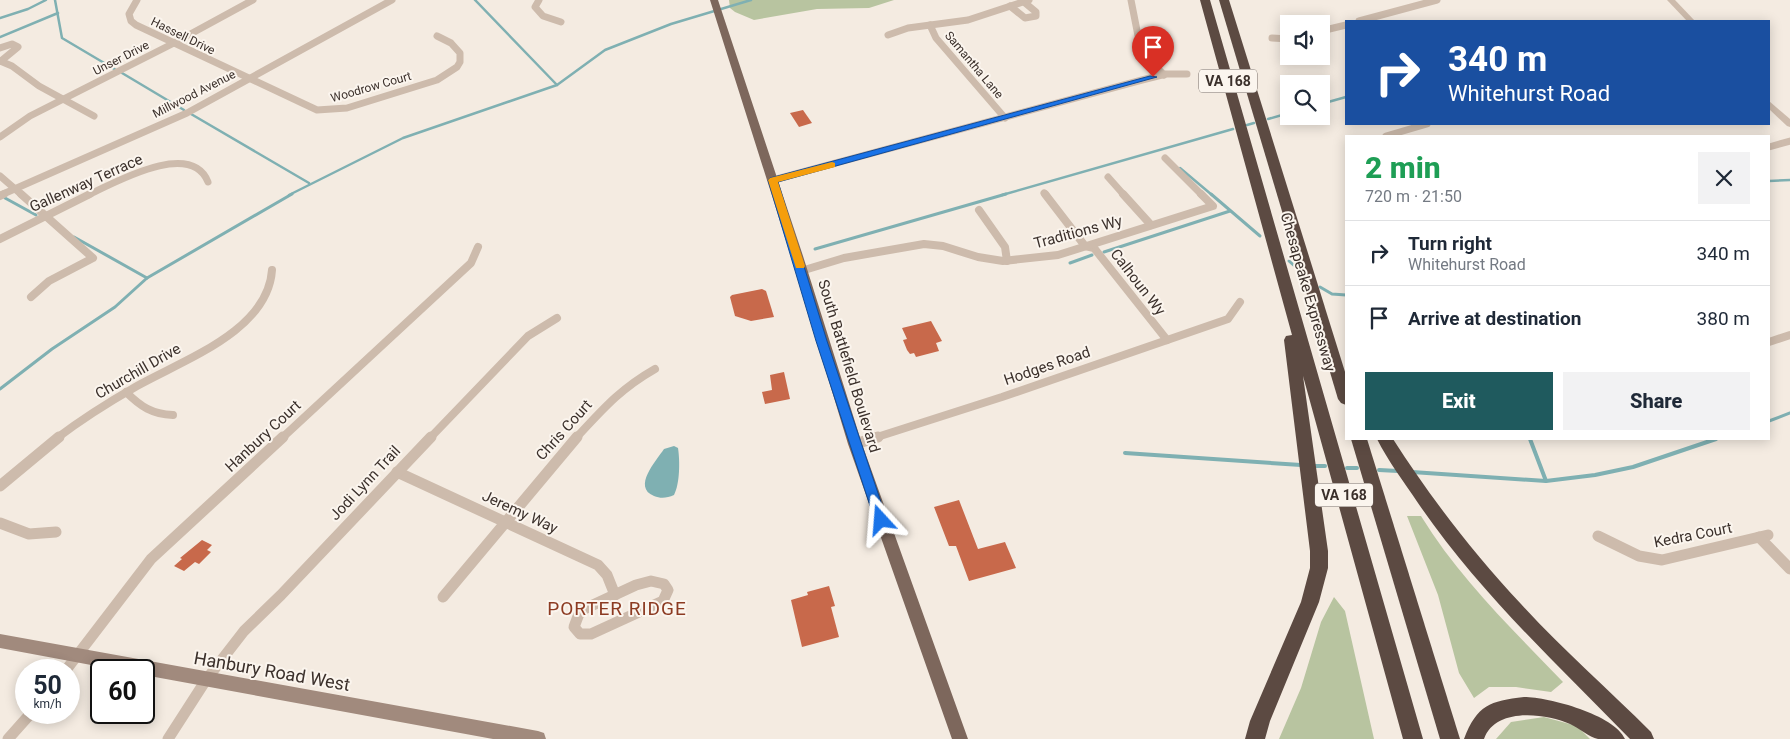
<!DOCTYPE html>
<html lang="en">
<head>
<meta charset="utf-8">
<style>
  body { margin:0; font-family:Roboto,sans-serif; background:#f2f2f3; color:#1f2937; height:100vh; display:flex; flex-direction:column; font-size:19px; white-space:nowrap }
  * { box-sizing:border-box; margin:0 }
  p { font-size:16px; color:#747a83 }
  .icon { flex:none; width:28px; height:28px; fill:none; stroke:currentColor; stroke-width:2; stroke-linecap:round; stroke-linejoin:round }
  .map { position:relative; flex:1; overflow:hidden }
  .details { position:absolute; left:1345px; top:135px; width:425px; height:305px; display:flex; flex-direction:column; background:#fff; border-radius:0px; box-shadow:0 2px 12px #0003 }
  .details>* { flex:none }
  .banner { position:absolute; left:1345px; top:20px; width:425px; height:105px; border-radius:0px; box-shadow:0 2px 12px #0003; background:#1a4fa0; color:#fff; overflow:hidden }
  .tools { position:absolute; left:1280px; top:15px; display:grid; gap:10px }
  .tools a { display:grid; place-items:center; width:50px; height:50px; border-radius:0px; background:#fff; box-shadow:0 2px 12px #0003; font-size:25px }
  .speed { position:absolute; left:15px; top:659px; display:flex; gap:10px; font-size:25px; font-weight:700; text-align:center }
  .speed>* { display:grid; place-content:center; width:65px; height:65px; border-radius:50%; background:#fff; box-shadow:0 2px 12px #0003; line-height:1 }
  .speed small { font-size:12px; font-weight:400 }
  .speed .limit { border:2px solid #111; border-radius:8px; background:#fff; color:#111 }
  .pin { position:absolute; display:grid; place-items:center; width:42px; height:42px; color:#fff; margin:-51px -21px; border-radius:50% 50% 50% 0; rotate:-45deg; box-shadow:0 0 5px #0007 }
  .pin .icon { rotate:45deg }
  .me { position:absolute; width:55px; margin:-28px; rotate:341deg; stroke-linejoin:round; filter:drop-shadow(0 0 4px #0008) }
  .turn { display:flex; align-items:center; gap:18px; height:105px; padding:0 20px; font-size:22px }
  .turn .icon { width:65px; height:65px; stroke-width:2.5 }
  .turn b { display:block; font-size:35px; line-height:42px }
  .round { display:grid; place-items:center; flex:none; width:52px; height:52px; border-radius:0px; background:#f2f2f3 }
  .headline { display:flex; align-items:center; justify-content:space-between; height:85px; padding:0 20px }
  h1 { font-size:30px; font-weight:800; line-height:38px; color:#1e9e55 }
  .primary-button { display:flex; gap:10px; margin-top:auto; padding:10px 20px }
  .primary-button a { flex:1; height:58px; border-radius:0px; background:#1f5a5e; color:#fff; font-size:20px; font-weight:800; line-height:58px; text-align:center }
  .primary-button a+a { background:#f2f2f3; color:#1f2937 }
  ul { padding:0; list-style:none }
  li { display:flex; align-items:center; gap:15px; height:65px; padding:0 20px; border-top:1px solid #e0e1e3 }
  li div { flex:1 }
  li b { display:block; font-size:19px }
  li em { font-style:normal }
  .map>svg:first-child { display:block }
</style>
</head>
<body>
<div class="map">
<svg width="1790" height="739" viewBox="0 0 1790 739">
  <rect width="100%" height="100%" fill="#f4ebe1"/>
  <!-- green -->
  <g fill="#b8c4a0">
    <path d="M 729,0 L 894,0 L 869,8 L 817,9 L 754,20 L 735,12 L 730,8 Z"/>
    <path d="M 1407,516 L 1421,516 C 1459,578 1513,630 1563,682 L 1551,692 L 1516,687 L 1489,687 L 1474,698 L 1459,673 L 1438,595 Z"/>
    <path d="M 1334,597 L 1345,611 L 1374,739 L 1279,739 L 1301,688 L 1321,622 Z"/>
    <path d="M 1544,717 L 1577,726 L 1590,739 L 1496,739 L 1511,722 Z"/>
  </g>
  <!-- water -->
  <path fill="#7fb0b2" d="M 674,446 L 678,448 C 680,461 680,484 674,495 C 667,498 661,499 654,496 C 632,487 656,461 664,449 Z"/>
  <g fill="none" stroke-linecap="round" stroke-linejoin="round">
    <!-- stream-far2 -->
    <g stroke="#7fb0b2" stroke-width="2.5">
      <path d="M 55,0 L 62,38 L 116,70"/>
      <path d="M 475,0 L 557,85"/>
      <path d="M 0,18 L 28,9 L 46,0"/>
      <path d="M 0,37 L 58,13"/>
      <path d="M 122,73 L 184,110"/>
      <path d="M 1321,104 L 1346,97"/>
      <path d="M 191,114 L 309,183"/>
      <path d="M 1268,119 L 1289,113"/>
      <path d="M 1247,125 L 1254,123"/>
      <path d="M 1180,168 L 1212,195"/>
      <path d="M 1769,181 L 1790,180"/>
      <path d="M 289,195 L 403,138 L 557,85 L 605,50 L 671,24 L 751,0"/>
      <path d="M 1002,195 L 1233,129"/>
    </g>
    <!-- stream-far1 -->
    <g stroke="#7fb0b2" stroke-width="3">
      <path d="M 1211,194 L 1260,236"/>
      <path d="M 5,198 L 36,215"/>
      <path d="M 74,237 L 147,278"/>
      <path d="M 815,249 L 1006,194"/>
      <path d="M 1104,252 L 1230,211"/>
      <path d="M 1289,261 L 1298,269"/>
      <path d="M 1070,263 L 1092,255"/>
      <path d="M 1320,287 L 1332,294 L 1346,295"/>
      <path d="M 0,389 L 52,349 L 115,307 L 147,278 L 292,194"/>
      <path d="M 1769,421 L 1790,413"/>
    </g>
    <!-- stream -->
    <g stroke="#7fb0b2" stroke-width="4">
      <path d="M 1530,439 L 1546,481"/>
      <path d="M 1125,453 L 1301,465"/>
      <path d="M 1315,466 L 1325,466"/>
      <path d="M 1347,468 L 1357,468"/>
      <path d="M 1379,470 L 1398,471"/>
      <path d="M 1412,472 L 1546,481 L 1595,475 L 1633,467 L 1716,439"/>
    </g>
  </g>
  <!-- building -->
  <g fill="#c8694b">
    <path d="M 803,110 L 812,123 L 799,127 L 790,113 Z"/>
    <path d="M 762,289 L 766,291 L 774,317 L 751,321 L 735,316 L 730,297 L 732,295 Z"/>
    <path d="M 931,321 L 942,341 L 936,343 L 939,351 L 916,357 L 914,353 L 910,354 L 907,350 L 903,340 L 907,339 L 902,328 Z"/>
    <path d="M 784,372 L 790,399 L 765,404 L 762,392 L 772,390 L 770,375 Z"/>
    <path d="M 959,500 L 978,549 L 1005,542 L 1016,568 L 969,581 L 956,546 L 949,546 L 934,507 Z"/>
    <path d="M 202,540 L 212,545 L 207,550 L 211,552 L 199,564 L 195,562 L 184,571 L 174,566 L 182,559 L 180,558 Z"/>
    <path d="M 829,586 L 835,606 L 831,607 L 839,637 L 802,647 L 791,600 L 808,595 L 807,592 Z"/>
  </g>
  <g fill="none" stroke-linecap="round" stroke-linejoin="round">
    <!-- minor-far2 -->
    <g stroke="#cdbbac" stroke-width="7">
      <path d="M 137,0 L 129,14 L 131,21 L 136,25 L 317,110 L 347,108 L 437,80 L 457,67 L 460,62 L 460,53 L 451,43 L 437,36"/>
      <path d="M 539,0 L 535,7 L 543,16 L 561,22"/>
      <path d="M 1131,0 L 1141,51 L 1164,75"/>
      <path d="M 1010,6 L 1025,18 L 1036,16 L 1036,12 L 1024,2"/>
      <path d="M 1359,21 L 1437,0"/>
      <path d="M 930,25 L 936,38 L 1005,118"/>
      <path d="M 1321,31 L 1346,25"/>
      <path d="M 888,35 L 908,28 L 968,20 L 1029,0"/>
      <path d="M 1272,38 L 1289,39"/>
      <path d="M 0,48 L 12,44 L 18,47 L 1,61"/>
      <path d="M 0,61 L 12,66 L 39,86 L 94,116"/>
      <path d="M 1386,136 L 1427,124"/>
      <path d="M 0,137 L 30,116 L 174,43 L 253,0"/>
      <path d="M 1769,147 L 1790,141"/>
      <path d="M 1165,158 L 1202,195"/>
      <path d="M 0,176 L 22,195"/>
      <path d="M 1108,177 L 1124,195"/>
      <path d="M 773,180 L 1142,80 L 1166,74 L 1187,74"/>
      <path d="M 1044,193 L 1046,195"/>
      <path d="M 1,195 L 187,113 L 392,0"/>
      <path d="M 88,195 C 114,183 191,139 208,182"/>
    </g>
    <!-- minor-far1 -->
    <g stroke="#cdbbac" stroke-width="8">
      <path d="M 21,194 L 93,258 L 49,281 L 31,297"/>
      <path d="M 1045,194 L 1085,246 L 1094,248 L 1167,340"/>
      <path d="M 1123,194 L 1151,225"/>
      <path d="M 0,196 L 4,194"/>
      <path d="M 979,210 L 1005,247 L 1007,261"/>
      <path d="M 0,239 L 90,194"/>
      <path d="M 801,271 L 844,258 L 924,244 L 943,246 L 978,257 L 1003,261 L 1058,255 L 1213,206 L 1201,194"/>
      <path d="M 1769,342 L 1790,335"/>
      <path d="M 126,392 C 141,407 152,414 173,415"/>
      <path d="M 57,438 C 82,419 109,402 137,386 C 183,360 268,331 272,270"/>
      <path d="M 282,438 L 471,263 L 478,247"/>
      <path d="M 430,438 L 528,336 L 557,318"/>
      <path d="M 576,438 C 603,409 620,389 655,369"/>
      <path d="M 874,438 L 1002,397 L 1228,319 L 1240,302"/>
    </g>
    <!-- minor -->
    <g stroke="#cdbbac" stroke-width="11">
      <path d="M 855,444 L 878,437"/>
      <path d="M 397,472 L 598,565 L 607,575 L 615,595"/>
      <path d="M 0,486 L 59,437"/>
      <path d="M 0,523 L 29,534 L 56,532"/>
      <path d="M 1598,536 L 1639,556 L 1662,560 L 1768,535"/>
      <path d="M 1759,537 L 1790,569"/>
      <path d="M 651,581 L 664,584 L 668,590 L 663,601 L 591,634 L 580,634 L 574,627 L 580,611 L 636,585 Z"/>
      <path d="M 443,597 L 577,437"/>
      <path d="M 66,670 L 151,559 L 283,437"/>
      <path d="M 8,739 L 32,712"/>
      <path d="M 168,739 L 206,680 L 244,631 L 281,595 L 431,437"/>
    </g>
    <!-- tertiary -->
    <g fill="#cdbbac" fill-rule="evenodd">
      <path d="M 1667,0 L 1675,0 L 1695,21 L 1687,21 Z"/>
      <path d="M 1769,101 L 1790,119 L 1790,127 L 1787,126 L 1769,109 Z"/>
    </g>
    <!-- secondary -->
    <path fill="#a18a7d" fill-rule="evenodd" d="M 0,634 L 538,731 L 544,733 L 546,739 L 493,739 L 144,675 L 144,670 L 118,670 L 0,648 Z"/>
    <!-- primary -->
    <path fill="#7d675c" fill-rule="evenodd" d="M 710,0 L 718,0 L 803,256 L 862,444 L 968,739 L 952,739 L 848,444 L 791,256 Z"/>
    <!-- motorway -->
    <g fill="#5c4a42" fill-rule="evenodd">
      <path d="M 1200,0 L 1210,0 L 1423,739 L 1403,739 L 1303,376 L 1328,551 L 1328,568 L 1319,602 L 1270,721 L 1265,739 L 1245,739 L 1250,721 L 1301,602 L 1310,568 L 1310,551 L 1284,340 L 1286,336 L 1292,335 Z"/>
      <path d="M 1219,0 L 1229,0 L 1346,375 L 1346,405 L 1341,403 L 1338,399 Z"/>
      <path d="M 1351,439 L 1367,439 L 1460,739 L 1440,739 Z"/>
      <path d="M 1377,439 L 1393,439 C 1431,498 1473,553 1521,604 C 1562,649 1608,689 1651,732 L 1654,739 L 1630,739 C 1555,662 1479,592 1418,503 C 1404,482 1388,461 1377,439 Z"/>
      <path d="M 1524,697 C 1549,697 1615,715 1625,739 C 1617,739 1606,739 1598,739 C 1589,737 1579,728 1570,724 C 1545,713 1495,707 1484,739 L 1464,739 C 1477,705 1490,701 1524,697 Z"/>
    </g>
  </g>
  <!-- route -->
  <path fill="#1a73e8" stroke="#114b97" d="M 1150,76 L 1157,77 L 778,182 L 827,341 L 887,520 L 885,524 L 881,526 L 876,524 L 816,341 L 768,180 L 770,178 Z"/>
  <!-- slow -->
  <path fill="#f59e0b" d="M 832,162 L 835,163 L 835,167 L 778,182 L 805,266 L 804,268 L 796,268 L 768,180 L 770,178 Z"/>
  <g text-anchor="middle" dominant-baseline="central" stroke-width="4" stroke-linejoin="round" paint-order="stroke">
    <!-- far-street labels -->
    <g font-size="12" fill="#3b302b" stroke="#fbf5ee">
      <text transform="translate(183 36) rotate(26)">Hassell Drive</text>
      <text transform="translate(121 58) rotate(-27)">Unser Drive</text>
      <text transform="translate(974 65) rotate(50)">Samantha Lane</text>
      <text transform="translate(371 87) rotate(-16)">Woodrow Court</text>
      <text transform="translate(194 94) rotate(-27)">Millwood Avenue</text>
    </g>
    <!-- shield labels -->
    <g fill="#fbf5ee" stroke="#756b66" stroke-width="1">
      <rect x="1199" y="69.5" width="58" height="23" rx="4"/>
      <rect x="1315" y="483.5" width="58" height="23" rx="4"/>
    </g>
    <g font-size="14" font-weight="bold" fill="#3b302b">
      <text x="1228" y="81">VA 168</text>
      <text x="1344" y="495">VA 168</text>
    </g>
    <!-- street labels -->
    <g font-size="15" fill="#3b302b" stroke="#fbf5ee">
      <text transform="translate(86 183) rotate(-24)">Gallenway Terrace</text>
      <text transform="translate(1078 232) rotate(-15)">Traditions Wy</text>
      <text transform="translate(1138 282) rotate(52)">Calhoun Wy</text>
      <text transform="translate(1308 292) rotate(74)">Chesapeake Expressway</text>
      <text transform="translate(849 366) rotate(73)">South Battlefield Boulevard</text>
      <text transform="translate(1047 366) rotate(-19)">Hodges Road</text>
      <text transform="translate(138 371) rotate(-30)">Churchill Drive</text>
      <text transform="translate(564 430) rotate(-48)">Chris Court</text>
      <text transform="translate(263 436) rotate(-43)">Hanbury Court</text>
      <text transform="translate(365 483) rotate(-47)">Jodi Lynn Trail</text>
      <text transform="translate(520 512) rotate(25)">Jeremy Way</text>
      <text transform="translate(1693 535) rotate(-11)">Kedra Court</text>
    </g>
    <!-- near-street labels -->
    <g font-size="18" fill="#3b302b" stroke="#fbf5ee">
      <text transform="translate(272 671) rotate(10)">Hanbury Road West</text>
    </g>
    <!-- near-neighbourhood labels -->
    <g font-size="19" letter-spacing="1" fill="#8c3b22" stroke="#fbf5ee">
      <text x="617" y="608">PORTER RIDGE</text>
    </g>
  </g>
</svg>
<div class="tools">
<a><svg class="icon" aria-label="sound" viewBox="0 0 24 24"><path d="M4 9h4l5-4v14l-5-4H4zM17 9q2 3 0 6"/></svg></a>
<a><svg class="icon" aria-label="search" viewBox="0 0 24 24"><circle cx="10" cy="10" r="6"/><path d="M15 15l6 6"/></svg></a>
</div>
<div class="speed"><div>50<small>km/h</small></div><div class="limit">60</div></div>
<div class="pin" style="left:1153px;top:77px;background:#d93025"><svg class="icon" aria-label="arrive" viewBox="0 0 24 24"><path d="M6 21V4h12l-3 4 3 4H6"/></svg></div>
<svg class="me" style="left:881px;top:520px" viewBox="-20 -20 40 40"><path d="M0-17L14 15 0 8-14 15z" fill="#1a73e8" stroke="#fff" stroke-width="4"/></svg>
<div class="banner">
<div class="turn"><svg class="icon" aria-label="right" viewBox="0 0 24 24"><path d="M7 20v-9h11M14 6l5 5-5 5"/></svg><div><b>340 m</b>Whitehurst Road</div></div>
</div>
<section class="details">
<div class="headline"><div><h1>2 min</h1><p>720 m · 21:50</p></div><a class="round"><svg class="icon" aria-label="close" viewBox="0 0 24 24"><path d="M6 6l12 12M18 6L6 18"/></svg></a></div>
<ul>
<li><svg class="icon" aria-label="right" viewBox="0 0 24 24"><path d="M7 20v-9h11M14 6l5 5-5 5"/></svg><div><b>Turn right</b><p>Whitehurst Road</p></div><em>340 m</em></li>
<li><svg class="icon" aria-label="arrive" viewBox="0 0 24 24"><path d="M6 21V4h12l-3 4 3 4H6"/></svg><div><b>Arrive at destination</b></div><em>380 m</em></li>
</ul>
<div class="primary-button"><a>Exit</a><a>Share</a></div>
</section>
</div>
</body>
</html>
